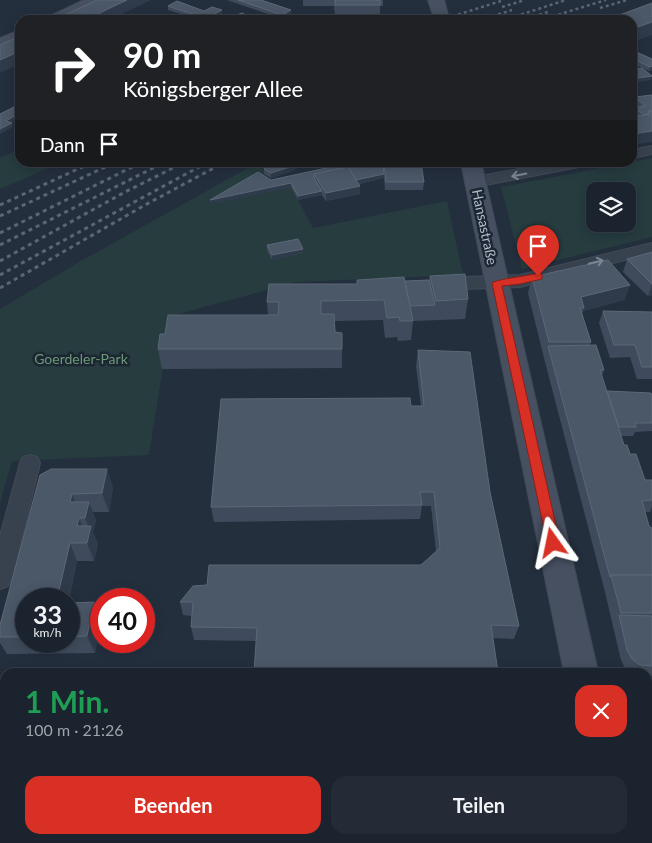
<!DOCTYPE html>
<html lang="de">
<head>
<meta charset="utf-8">
<style>
  body { margin:0; font-family:Lato,sans-serif; background:#242b36; color:#f1f3f6; height:100vh; display:flex; flex-direction:column; font-size:19px; white-space:nowrap }
  * { box-sizing:border-box; margin:0 }
  p { font-size:16px; color:#a0a4aa }
  .icon { flex:none; width:28px; height:28px; fill:none; stroke:currentColor; stroke-width:2; stroke-linecap:round; stroke-linejoin:round }
  .map { position:relative; flex:1; overflow:hidden }
  .details { position:absolute; left:0px; top:668px; width:652px; height:176px; display:flex; flex-direction:column; background:#1b232e; border-radius:15px 15px 0 0; box-shadow:0 2px 12px #0003,0 0 0 1px #39404a }
  .details>* { flex:none }
  .hud { position:absolute; left:15px; top:15px; width:622px; height:152px; border-radius:15px; box-shadow:0 2px 12px #0003,0 0 0 1px #39404a; background:#202124; color:#fff; overflow:hidden }
  .tools { position:absolute; left:586px; top:182px; display:grid; gap:10px }
  .tools a { display:grid; place-items:center; width:50px; height:50px; border-radius:10px; background:#1b232e; box-shadow:0 2px 12px #0003,0 0 0 1px #39404a; font-size:25px }
  .speed { position:absolute; left:15px; top:588px; display:flex; gap:10px; font-size:25px; font-weight:700; text-align:center }
  .speed>* { display:grid; place-content:center; width:65px; height:65px; border-radius:50%; background:#1b232e; box-shadow:0 2px 12px #0003,0 0 0 1px #39404a; line-height:1 }
  .speed small { font-size:12px; font-weight:400 }
  .speed .limit { border:8px solid #d22; background:#fff; color:#111 }
  .pin { position:absolute; display:grid; place-items:center; width:42px; height:42px; color:#fff; margin:-51px -21px; border-radius:50% 50% 50% 0; rotate:-45deg; box-shadow:0 0 5px #0007 }
  .pin .icon { rotate:45deg }
  .me { position:absolute; width:55px; margin:-28px; rotate:348deg; stroke-linejoin:round; filter:drop-shadow(0 0 4px #0008) }
  .turn { display:flex; align-items:center; gap:18px; height:105px; padding:0 25px; font-size:22px }
  .turn .icon { width:65px; height:65px; stroke-width:2.5 }
  .turn b { display:block; font-size:35px; line-height:42px }
  .then { display:flex; align-items:center; height:48px; padding:0 25px; background:#0003; gap:10px; font-size:19px }
  .round { display:grid; place-items:center; flex:none; width:52px; height:52px; border-radius:15px; background:#242b36 }
  .head { display:flex; align-items:center; justify-content:space-between; height:85px; padding:0 25px }
  h1 { font-size:30px; font-weight:700; line-height:38px; color:#1e9e55 }
  .primary-button { display:flex; gap:10px; margin-top:auto; padding:10px 25px }
  .primary-button a { flex:1; height:58px; border-radius:15px; background:#d93025; color:#fff; font-size:20px; font-weight:700; line-height:58px; text-align:center }
  .primary-button a+a { background:#242b36; color:#f1f3f6 }
  .map>svg:first-child { display:block }
</style>
</head>
<body>
<div class="map">
<svg width="652" height="843" viewBox="0 0 652 843">
  <rect width="100%" height="100%" fill="#242f3e"/>
  <!-- green -->
  <g fill="#263c3f" fill-rule="evenodd">
    <path d="M 20,149 L 20,162 L 60,163 L 0,189 L 0,158 Z"/>
    <path d="M 652,158 L 652,237 L 522,269 L 501,187 ZM 628,191 L 628,224 L 595,224 L 595,191 Z"/>
    <path d="M 257,163 L 284,163 L 211,204 L 291,187 L 313,228 L 447,201 L 463,275 L 296,282 L 171,316 L 149,455 L 12,461 L 0,503 L 0,309 L 81,261 Z"/>
  </g>
  <g fill="none" stroke-linecap="round" stroke-linejoin="round">
    <defs>
      <g id="street">
        <path d="M 652,146 L 652,154 L 632,158 L 632,150 Z"/>
        <path d="M 557,162 L 591,162 L 584,166 L 475,187 L 470,185 L 467,182 L 470,179 L 475,177 Z"/>
        <path d="M 652,243 L 652,253 L 520,287 L 439,290 L 433,288 L 430,284 L 433,280 L 439,278 L 520,275 Z"/>
        <path d="M 30,455 L 37,457 L 40,463 L 12,579 L 8,586 L 0,589 L 0,536 L 20,463 L 23,457 Z"/>
        <path d="M 652,696 L 652,722 L 648,722 L 648,697 Z"/>
      </g>
      <g id="secondary">
        <path d="M 84,0 L 105,0 L 103,3 L 67,20 L 46,20 L 48,17 Z"/>
        <path d="M 428,0 L 444,0 L 448,15 L 446,18 L 434,18 Z"/>
        <path d="M 20,30 L 20,41 L 0,50 L 0,38 Z"/>
        <path d="M 461,162 L 481,162 L 598,672 L 564,672 Z"/>
        <path d="M 598,839 L 638,839 L 639,843 L 599,843 Z"/>
      </g>
    </defs>
    <!-- street casing -->
    <use href="#street" stroke="#414a57" stroke-width="2"/>
    <!-- secondary casing -->
    <use href="#secondary" stroke="#414a57" stroke-width="2"/>
    <!-- street -->
    <use href="#street" fill="#38414e" fill-rule="evenodd"/>
    <!-- secondary -->
    <use href="#secondary" fill="#465061" fill-rule="evenodd"/>
    <!-- rail-far1 -->
    <g stroke="#5a6575" stroke-width="2.5" stroke-dasharray="3 3" stroke-linecap="butt">
      <path d="M 502,7 L 525,0"/>
      <path d="M 600,8 L 627,0"/>
      <path d="M 441,20 L 504,0"/>
      <path d="M 481,20 L 512,10"/>
      <path d="M 504,20 L 566,0"/>
      <path d="M 522,20 L 548,12"/>
      <path d="M 541,20 L 606,0"/>
    </g>
    <!-- rail -->
    <g stroke="#5a6575" stroke-width="3" stroke-dasharray="4 4" stroke-linecap="butt">
      <path d="M 0,205 L 93,162"/>
      <path d="M 0,216 L 116,162"/>
      <path d="M 0,233 L 142,162"/>
      <path d="M 0,245 L 165,162"/>
      <path d="M 0,261 L 125,192 L 185,162"/>
      <path d="M 0,275 L 208,162"/>
      <path d="M 0,288 L 145,205 L 225,162"/>
    </g>
  </g>
  <!-- wall -->
  <g fill="#3f4b5c">
    <path d="M 227,0 L 261,0 L 291,14 L 282,19 Z"/>
    <path d="M 303,0 L 383,0 L 383,6 L 380,6 L 380,16 L 335,16 L 334,6 L 303,6 Z"/>
    <path d="M 168,6 L 204,11 L 222,14 L 191,17 L 168,10 Z"/>
    <path d="M 632,50 L 652,59 L 652,70 L 649,71 L 632,63 Z"/>
    <path d="M 652,95 L 652,142 L 633,116 L 636,108 L 633,106 L 635,97 Z"/>
    <path d="M 276,162 L 307,162 L 290,172 L 271,178 L 264,174 L 264,169 Z"/>
    <path d="M 383,162 L 421,162 L 424,182 L 423,190 L 385,190 L 384,178 L 359,184 L 360,194 L 326,201 L 322,195 L 298,200 L 291,187 L 211,204 L 271,180 L 383,163 Z"/>
    <path d="M 511,162 L 541,162 L 515,168 Z"/>
    <path d="M 267,245 L 303,249 L 303,253 L 272,260 L 267,250 Z"/>
    <path d="M 652,252 L 652,295 L 648,296 L 623,272 L 627,259 Z"/>
    <path d="M 430,276 L 468,299 L 465,319 L 413,321 L 411,340 L 398,341 L 397,337 L 385,338 L 383,320 L 334,321 L 335,332 L 342,349 L 342,368 L 162,369 L 158,349 L 268,315 L 267,302 L 357,284 L 429,280 Z"/>
    <path d="M 532,277 L 630,285 L 624,300 L 583,311 L 582,315 L 591,342 L 590,345 L 604,370 L 602,376 L 607,391 L 652,396 L 652,431 L 635,432 L 633,436 L 621,436 L 624,445 L 645,480 L 652,480 L 652,507 L 650,512 L 645,512 L 649,526 L 652,528 L 652,676 L 648,676 L 648,672 L 630,672 L 626,670 L 621,660 L 604,588 L 544,358 L 528,293 Z"/>
    <path d="M 603,311 L 652,312 L 652,379 L 637,379 L 630,357 L 610,358 L 599,323 Z"/>
    <path d="M 418,350 L 490,492 L 519,626 L 514,639 L 493,638 L 256,641 L 194,640 L 191,627 L 192,616 L 183,615 L 180,602 L 421,565 L 436,551 L 431,506 L 422,506 L 420,519 L 214,522 L 211,507 L 411,406 L 421,406 L 416,366 Z"/>
    <path d="M 40,475 L 113,487 L 109,512 L 92,512 L 96,520 L 93,532 L 98,544 L 94,561 L 77,561 L 69,600 L 69,599 L 26,599 L 26,641 L 69,641 L 69,603 L 101,620 L 95,653 L 7,654 L 0,643 L 0,637 Z"/>
    <path d="M 652,728 L 652,770 L 648,751 L 648,733 Z"/>
    <path d="M 469,839 L 556,839 L 557,843 L 470,843 Z"/>
  </g>
  <!-- shaded-wall -->
  <g fill="#2f3b4b">
    <path d="M 127,0 L 151,0 L 110,20 L 85,20 Z"/>
    <path d="M 222,10 L 222,14 L 211,20 L 203,20 Z"/>
    <path d="M 291,10 L 291,14 L 282,19 L 282,15 Z"/>
    <path d="M 652,22 L 652,35 L 632,42 L 632,29 Z"/>
    <path d="M 20,51 L 20,64 L 0,73 L 0,60 Z"/>
    <path d="M 652,66 L 652,70 L 649,71 L 650,67 Z"/>
    <path d="M 652,76 L 651,80 L 632,83 L 632,79 Z"/>
    <path d="M 16,115 L 17,119 L 7,125 L 6,121 Z"/>
    <path d="M 12,123 L 13,127 L 0,134 L 0,129 Z"/>
    <path d="M 652,131 L 652,142 L 632,145 L 632,134 Z"/>
    <path d="M 299,162 L 307,162 L 290,172 L 271,178 L 271,173 Z"/>
    <path d="M 516,162 L 541,162 L 515,168 Z"/>
    <path d="M 384,174 L 384,178 L 354,185 L 354,180 Z"/>
    <path d="M 291,183 L 291,187 L 211,204 L 210,200 Z"/>
    <path d="M 360,186 L 360,194 L 326,201 L 326,193 Z"/>
    <path d="M 322,191 L 322,195 L 298,200 L 298,196 Z"/>
    <path d="M 303,249 L 303,253 L 272,260 L 272,255 Z"/>
    <path d="M 630,285 L 624,300 L 583,311 L 584,308 L 581,297 Z"/>
    <path d="M 652,285 L 652,295 L 648,296 Z"/>
    <path d="M 107,469 L 113,487 L 109,512 L 102,493 Z"/>
    <path d="M 72,494 L 79,512 L 70,502 Z"/>
    <path d="M 89,502 L 96,520 L 93,532 L 98,544 L 94,561 L 87,543 L 90,530 L 85,518 Z"/>
    <path d="M 79,518 L 86,536 L 84,544 L 77,526 Z"/>
    <path d="M 70,543 L 77,561 L 69,600 L 69,599 L 57,599 Z"/>
    <path d="M 94,602 L 101,620 L 95,653 L 87,636 Z"/>
    <path d="M 8,839 L 17,839 L 16,843 L 7,843 Z"/>
  </g>
  <!-- building -->
  <g fill="#4b5868" stroke="#5c6777">
    <path d="M 97,0 L 127,0 L 85,20 L 54,20 Z"/>
    <path d="M 238,0 L 261,0 L 291,10 L 282,15 Z"/>
    <rect x="335" y="0" width="45" height="5"/>
    <path d="M 177,1 L 204,11 L 212,7 L 222,10 L 203,20 L 186,20 L 195,15 L 168,6 Z"/>
    <path d="M 652,3 L 652,22 L 632,29 L 632,20 L 606,20 Z"/>
    <path d="M 242,13 L 257,20 L 223,20 Z"/>
    <path d="M 305,17 L 311,20 L 296,20 Z"/>
    <path d="M 20,36 L 20,51 L 0,60 L 0,45 Z"/>
    <path d="M 632,50 L 652,59 L 652,66 L 650,67 L 632,58 Z"/>
    <path d="M 642,68 L 652,76 L 632,79 L 632,69 Z"/>
    <path d="M 652,95 L 652,111 L 649,111 L 648,114 L 644,115 L 635,108 L 645,106 L 635,97 Z"/>
    <path d="M 20,104 L 20,115 L 18,116 L 16,115 L 6,121 L 12,123 L 0,129 L 0,114 Z"/>
    <path d="M 649,111 L 652,111 L 652,131 L 632,134 L 632,117 L 651,114 Z"/>
    <path d="M 276,162 L 299,162 L 290,167 L 271,173 L 264,169 Z"/>
    <path d="M 354,162 L 382,162 L 383,163 L 384,174 L 356,180 L 348,167 L 314,174 L 314,178 L 322,191 L 298,196 L 291,183 L 210,200 L 258,172 L 271,180 Z"/>
    <path d="M 384,162 L 421,162 L 424,182 L 386,182 Z"/>
    <path d="M 348,167 L 360,186 L 326,193 L 314,174 Z"/>
    <path d="M 298,239 L 303,249 L 272,255 L 267,245 Z"/>
    <path d="M 652,252 L 652,284 L 627,259 Z"/>
    <path d="M 608,260 L 630,285 L 581,297 L 584,308 L 580,308 L 591,342 L 549,342 L 532,277 Z"/>
    <path d="M 465,274 L 468,299 L 436,301 L 430,276 Z"/>
    <path d="M 404,277 L 413,321 L 400,321 L 399,317 L 387,318 L 384,300 L 321,301 L 321,314 L 334,314 L 335,332 L 342,333 L 342,349 L 158,349 L 160,334 L 165,334 L 168,315 L 278,315 L 279,302 L 267,302 L 269,284 L 357,284 L 357,280 Z"/>
    <path d="M 429,280 L 435,305 L 410,306 L 405,281 Z"/>
    <path d="M 603,311 L 652,312 L 652,367 L 642,367 L 635,345 L 614,345 Z"/>
    <path d="M 596,345 L 604,370 L 600,370 L 624,445 L 627,445 L 630,454 L 636,454 L 645,480 L 652,480 L 652,500 L 642,501 L 649,526 L 652,528 L 652,575 L 611,575 L 610,577 L 548,346 Z"/>
    <path d="M 418,350 L 470,352 L 490,492 L 519,626 L 491,625 L 498,672 L 254,672 L 257,628 L 191,627 L 193,602 L 180,602 L 193,586 L 207,585 L 209,565 L 421,565 L 440,548 L 434,492 L 420,492 L 422,505 L 211,507 L 221,399 L 410,398 L 411,406 L 424,406 Z"/>
    <path d="M 607,391 L 651,393 L 652,396 L 652,423 L 635,423 L 636,427 L 619,427 Z"/>
    <path d="M 51,469 L 107,469 L 102,493 L 72,494 L 70,502 L 89,502 L 85,518 L 79,518 L 77,526 L 91,526 L 87,543 L 70,543 L 57,599 L 26,599 L 26,637 L 0,637 L 0,625 L 40,475 Z"/>
    <path d="M 611,575 L 652,575 L 652,613 L 621,613 Z"/>
    <path d="M 94,602 L 87,636 L 69,637 L 69,603 Z"/>
    <path d="M 619,615 L 652,616 L 652,666 L 640,665 L 632,659 L 627,650 Z"/>
    <path d="M 0,701 L 5,701 L 5,839 L 8,839 L 7,843 L 0,843 Z"/>
    <path d="M 475,839 L 556,839 L 557,843 L 475,843 Z"/>
  </g>
  <!-- one-way arrows -->
  <defs><path id="oneway-shaft" d="M-6 0H5M1.5-3L5.5 0L1.5 3" fill="none" stroke-width="1.6" stroke-linecap="round" stroke-linejoin="round" transform="scale(1.25)"/></defs>
  <g stroke="#7c8592">
    <use href="#oneway-shaft" transform="translate(519 175) rotate(169)"/>
    <use href="#oneway-shaft" transform="translate(596 262) rotate(-14)"/>
  </g>
  <!-- route -->
  <path fill="#d93025" stroke="#8d1f18" d="M 538,273 L 542,274 L 542,279 L 520,284 L 502,286 L 560,543 L 558,547 L 553,548 L 549,547 L 547,543 L 492,283 C 497,279 529,276 538,273 Z"/>
  <g text-anchor="middle" dominant-baseline="central" stroke-width="5" stroke-linejoin="round" paint-order="stroke">
    <!-- street labels -->
    <g font-size="14" fill="#b4bcc9" stroke="#1d2633">
      <text transform="translate(485 227) rotate(78)">Hansastraße</text>
    </g>
    <!-- park labels -->
    <g font-size="14" fill="#6b9a76" stroke="#1d2633">
      <text x="81" y="358">Goerdeler-Park</text>
    </g>
  </g>
</svg>
<div class="tools">
<a><svg class="icon" aria-label="layers" viewBox="0 0 24 24"><path d="M12 4l9 5-9 5-9-5zM3 14l9 5 9-5"/></svg></a>
</div>
<div class="speed"><div>33<small>km/h</small></div><div class="limit">40</div></div>
<div class="pin" style="left:538px;top:276px;background:#d93025"><svg class="icon" aria-label="arrive" viewBox="0 0 24 24"><path d="M6 21V4h12l-3 4 3 4H6"/></svg></div>
<svg class="me" style="left:553px;top:543px" viewBox="-20 -20 40 40"><path d="M0-17L14 15 0 8-14 15z" fill="#d93025" stroke="#fff" stroke-width="4"/></svg>
<div class="hud">
<div class="turn"><svg class="icon" aria-label="right" viewBox="0 0 24 24"><path d="M7 20v-9h11M14 6l5 5-5 5"/></svg><div><b>90 m</b>Königsberger Allee</div></div>
<div class="then">Dann<svg class="icon" aria-label="arrive" viewBox="0 0 24 24"><path d="M6 21V4h12l-3 4 3 4H6"/></svg></div>
</div>
<section class="details">
<div class="head"><div><h1>1 Min.</h1><p>100 m · 21:26</p></div><a class="round" style="background:#d93025;color:#fff"><svg class="icon" aria-label="close" viewBox="0 0 24 24"><path d="M6 6l12 12M18 6L6 18"/></svg></a></div>
<div class="primary-button"><a>Beenden</a><a>Teilen</a></div>
</section>
</div>
</body>
</html>
